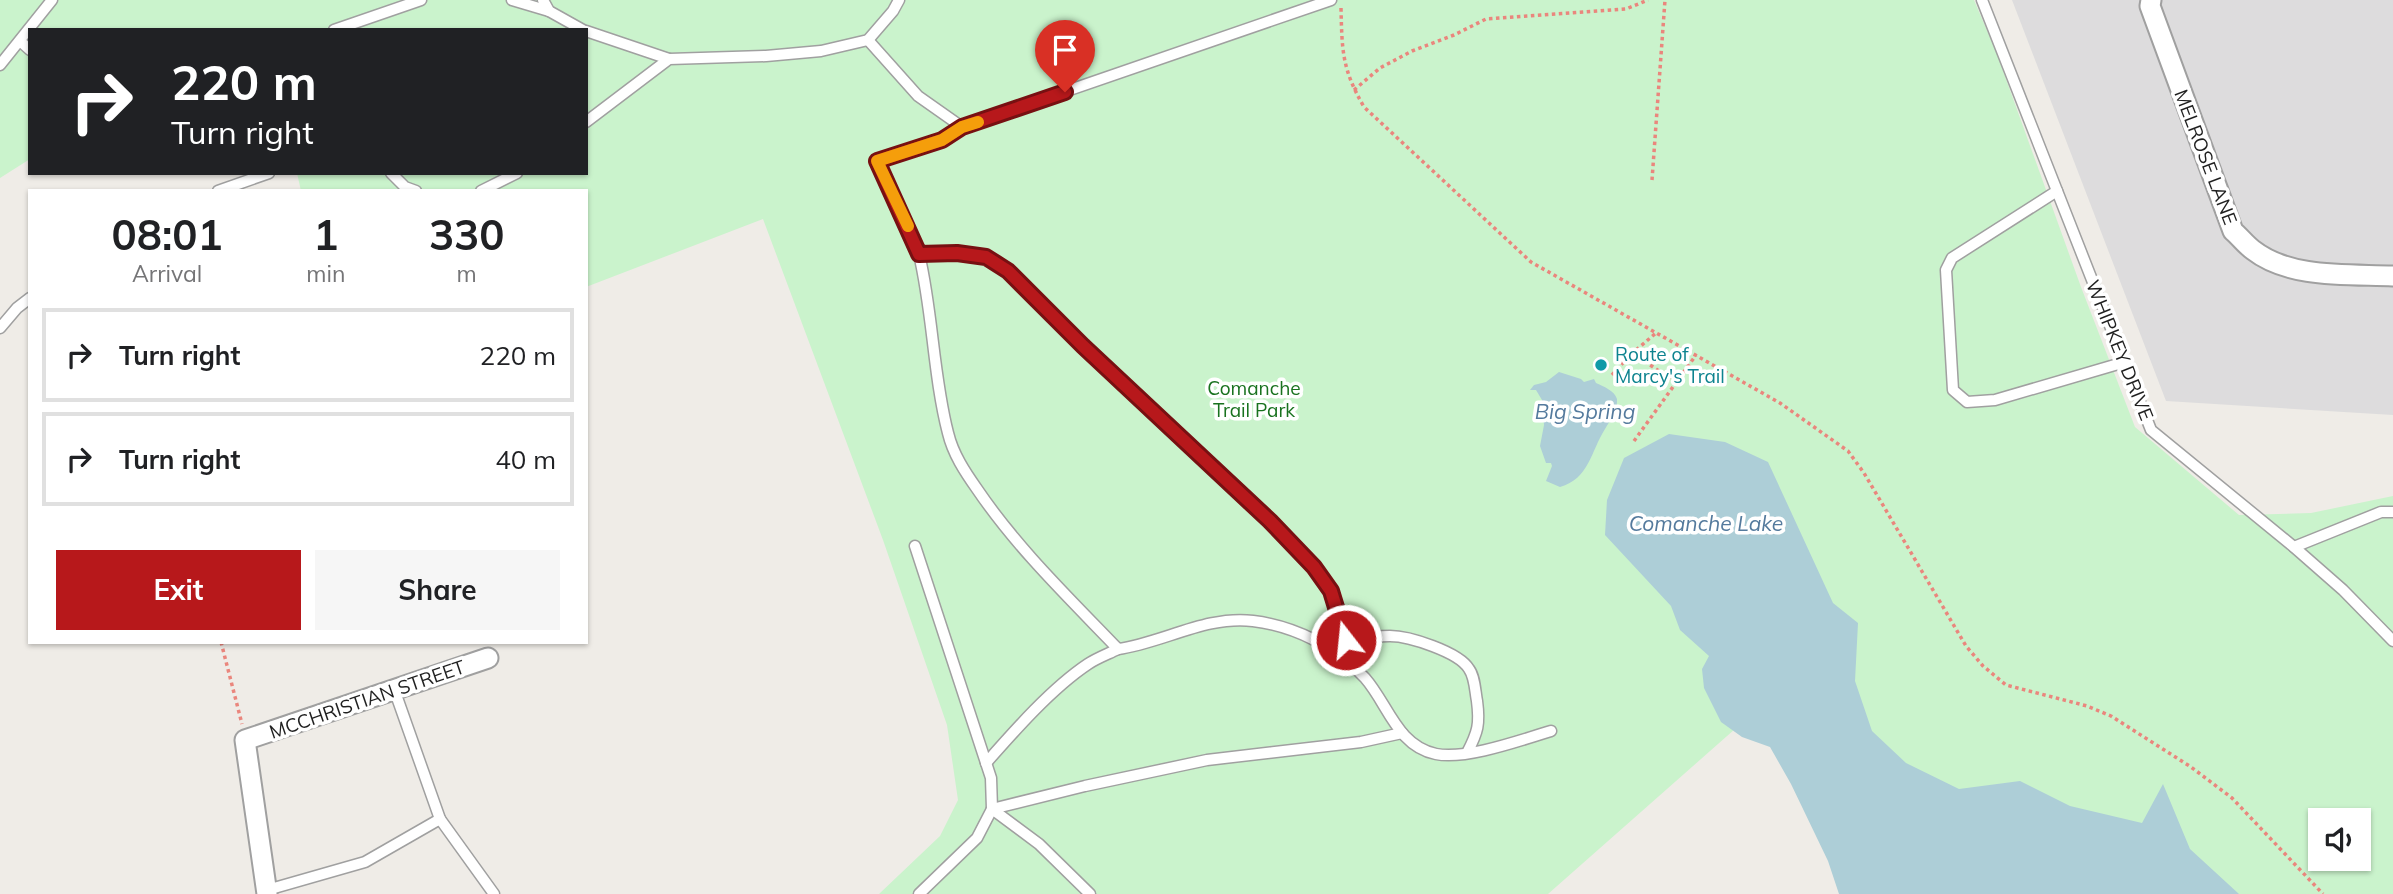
<!DOCTYPE html>
<html lang="en">
<head>
<meta charset="utf-8">
<style>
  body { margin:0; font-family:Mulish,sans-serif; background:#f6f6f6; color:#202124; height:100vh; display:flex; flex-direction:column; font-size:26px; white-space:nowrap }
  * { box-sizing:border-box; margin:0 }
  p { font-size:23px; color:#757577 }
  .icon { flex:none; width:38px; height:38px; fill:none; stroke:currentColor; stroke-width:2; stroke-linecap:round; stroke-linejoin:round }
  .map { position:relative; flex:1; overflow:hidden }
  .sheet { position:absolute; left:28px; top:189px; width:560px; height:455px; display:flex; flex-direction:column; background:#fff; border-radius:0px; box-shadow:0 2px 5px #0004 }
  .sheet>* { flex:none }
  .guide { position:absolute; left:28px; top:28px; width:560px; height:147px; border-radius:0px; box-shadow:0 2px 5px #0004; background:#202124; color:#fff; overflow:hidden }
  .tools { position:absolute; left:2308px; top:808px; display:grid; gap:14px }
  .tools a { display:grid; place-items:center; width:63px; height:63px; border-radius:0px; background:#fff; box-shadow:0 2px 5px #0004; font-size:35px }
  .pin { position:absolute; display:grid; place-items:center; width:60px; height:60px; color:#fff; margin:-72px -30px; border-radius:50% 50% 50% 0; rotate:-45deg; box-shadow:0 0 7px #0007 }
  .pin .icon { rotate:45deg }
  .me { position:absolute; width:77px; margin:-38px; rotate:344deg; stroke-linejoin:round; filter:drop-shadow(0 0 5px #0008) }
  .turn { display:flex; align-items:center; gap:24px; height:147px; padding:0 28px; font-size:32px }
  .turn .icon { width:91px; height:91px; stroke-width:2.5 }
  .turn b { display:block; font-size:49px; line-height:60px }
  .eta { display:flex; justify-content:space-evenly; align-items:center; height:119px; text-align:center }
  .eta b { font-size:42px; font-weight:700; line-height:49px }
  .action { display:flex; gap:14px; margin-top:auto; padding:14px 28px }
  .action a { flex:1; height:80px; border-radius:0px; background:#b7181b; color:#fff; font-size:28px; font-weight:700; line-height:80px; text-align:center }
  .action a+a { background:#f6f6f6; color:#202124 }
  ul { padding:0; list-style:none }
  li { display:flex; align-items:center; gap:21px; height:94px; margin:0 14px 10px; padding:0 14px; border:4px solid #e0e0e0; border-radius:0px }
  li div { flex:1 }
  li b { display:block; font-size:26px }
  li em { font-style:normal }
  .map>svg:first-child { display:block }
</style>
</head>
<body>
<div class="map">
<svg width="2393" height="894" viewBox="0 0 2393 894">
  <rect width="100%" height="100%" fill="#efece7"/>
  <!-- residential -->
  <path fill="#dddcdd" d="M 2012,0 L 2393,0 L 2393,415 L 2166,401 Z"/>
  <!-- park -->
  <path fill="#caf3cc" fill-rule="evenodd" d="M 0,0 L 1974,0 L 1997,54 L 2081,287 L 2135,427 L 2239,515 L 2311,513 L 2393,496 L 2393,894 L 2157,894 L 1913,804 L 1769,699 L 1548,894 L 879,894 L 940,836 L 958,800 L 947,725 L 883,540 L 763,219 L 586,287 L 586,191 L 301,191 L 297,173 L 586,173 L 586,30 L 30,30 L 30,159 L 0,178 ZM 2320,821 L 2359,821 L 2359,859 L 2320,859 Z"/>
  <!-- water -->
  <g fill="#adced7">
    <path d="M 1559,372 L 1581,379 L 1584,382 L 1594,379 L 1596,383 C 1603,386 1615,391 1617,399 C 1618,409 1610,421 1605,429 C 1591,451 1589,479 1560,487 L 1546,481 L 1552,466 L 1551,463 L 1546,463 L 1540,446 L 1544,425 L 1542,400 L 1536,390 L 1530,390 L 1534,385 L 1546,382 Z"/>
    <path d="M 1669,434 L 1725,442 L 1768,462 L 1833,603 L 1858,623 L 1855,681 L 1872,731 L 1906,763 L 1959,789 L 2020,781 L 2070,806 L 2142,823 L 2163,784 L 2190,849 L 2239,894 L 1839,894 L 1828,861 L 1791,784 L 1770,747 L 1742,737 L 1721,722 L 1704,688 L 1702,669 L 1709,656 L 1680,630 L 1671,606 L 1605,535 L 1607,500 L 1624,458 Z"/>
  </g>
  <g fill="none" stroke-linecap="round" stroke-linejoin="round">
    <defs>
      <g id="lane">
        <path d="M 512,0 L 549,11"/>
        <path d="M 543,0 L 549,11 L 583,30"/>
        <path d="M 1331,0 L 962,127 L 942,140 L 877,161 L 919,254 L 957,253 L 986,257 L 1008,271 L 1083,346 L 1270,521 L 1314,567 L 1331,591 L 1354,669"/>
        <path d="M 1982,0 L 2151,430 L 2294,547 L 2381,512 L 2393,512"/>
        <path d="M 334,30 L 421,0"/>
        <path d="M 586,31 L 669,59"/>
        <path d="M 868,40 L 918,96 L 962,127"/>
        <path d="M 20,41 L 30,50"/>
        <path d="M 0,65 L 52,0"/>
        <path d="M 586,122 L 669,59 L 766,56 L 821,51 L 868,40 L 893,11 L 899,0"/>
        <path d="M 391,173 L 405,187 L 416,191"/>
        <path d="M 218,191 L 269,173"/>
        <path d="M 481,191 L 517,173"/>
        <path d="M 2057,191 L 1952,258 L 1946,270 L 1953,390 L 1967,402 L 1995,400 L 2125,362"/>
        <path d="M 919,254 C 933,313 933,375 948,433 C 953,454 965,472 977,489 C 1017,548 1069,598 1118,649 C 1108,654 1097,658 1088,664 C 1052,688 1015,730 986,763"/>
        <path d="M 0,328 L 17,308 L 30,298"/>
        <path d="M 915,546 L 991,778 L 992,809 L 977,838 L 919,894"/>
        <path d="M 2294,547 L 2343,590 L 2393,641"/>
        <path d="M 1346,640 C 1360,638 1375,636 1390,636 C 1409,636 1459,652 1469,669 C 1475,677 1475,691 1477,701 C 1480,724 1478,732 1467,753"/>
        <path d="M 1118,649 C 1162,643 1207,615 1253,621 C 1294,626 1337,647 1365,678 C 1388,704 1397,746 1436,754 C 1466,760 1521,740 1551,731"/>
        <path d="M 394,689 L 440,819"/>
        <path d="M 992,809 L 1085,786 L 1207,760 L 1361,742 L 1402,733"/>
        <path d="M 992,809 L 1039,844 L 1090,894"/>
        <path d="M 267,890 L 365,862 L 440,819 L 494,894"/>
      </g>
      <g id="street">
        <path d="M 2151,0 L 2150,6 L 2233,231 C 2240,237 2246,245 2253,250 C 2290,279 2349,274 2393,276"/>
        <path d="M 267,894 L 245,740 L 488,658"/>
      </g>
    </defs>
    <!-- lane casing -->
    <use href="#lane" stroke="#a0a0a0" stroke-width="13"/>
    <!-- street casing -->
    <use href="#street" stroke="#a0a0a0" stroke-width="23"/>
    <!-- path -->
    <g stroke="#ea867d" stroke-width="3.5" stroke-dasharray="3.5 3.5" stroke-linecap="butt">
      <path d="M 1341,8 C 1342,51 1342,69 1364,107 L 1531,262 L 1780,403 L 1848,451 L 1864,473 L 1966,646 L 1983,666 L 2006,685 L 2087,706 L 2111,716 L 2191,767 L 2232,798 L 2323,894"/>
      <path d="M 1354,90 L 1380,68 L 1412,51 L 1454,35 L 1486,19 L 1626,9 L 1648,0"/>
      <path d="M 1652,180 L 1665,0"/>
      <path d="M 1633,353 L 1676,383"/>
      <path d="M 1612,375 L 1629,356 L 1656,333"/>
      <path d="M 1634,441 L 1696,355"/>
      <path d="M 221,642 L 242,724"/>
    </g>
    <!-- lane -->
    <use href="#lane" stroke="#fff" stroke-width="10"/>
    <!-- street -->
    <use href="#street" stroke="#fff" stroke-width="19"/>
  </g>
  <g fill="none" stroke-linecap="round" stroke-linejoin="round">
    <defs>
      <path id="route" d="M 1065,92 L 962,127 L 942,140 L 877,161 L 919,254 L 957,253 L 986,257 L 1008,271 L 1083,346 L 1270,521 L 1314,567 L 1331,591 L 1346,640"/>
    </defs>
    <!-- route casing -->
    <use href="#route" stroke="#771012" stroke-width="18"/>
    <!-- route -->
    <use href="#route" stroke="#b7181b" stroke-width="12"/>
    <!-- slow -->
    <path stroke="#f59e0b" stroke-width="12" d="M 908,226 L 877,161 L 942,140 L 962,127 L 978,122"/>
  </g>
  <!-- markers -->
  <circle fill="#0f9aa8" stroke="#fff" stroke-width="2.5" cx="1601" cy="365" r="7"/>
  <g text-anchor="middle" dominant-baseline="central" stroke-width="7" stroke-linejoin="round" paint-order="stroke">
    <!-- street labels -->
    <g font-size="19" fill="#1f1f1f" stroke="#fff">
      <text transform="translate(2206 157) rotate(69)">MELROSE LANE</text>
      <text transform="translate(2120 350) rotate(68)">WHIPKEY DRIVE</text>
      <text transform="translate(367 699) rotate(-19)">MCCHRISTIAN STREET</text>
    </g>
    <!-- culture labels -->
    <g font-size="19" fill="#0d838f" stroke="#fff" text-anchor="start">
      <text x="1615" y="354">Route of<tspan x="1615" dy="22">Marcy's Trail</tspan></text>
    </g>
    <!-- park labels -->
    <g font-size="19" fill="#19721f" stroke="#fff">
      <text x="1254" y="388">Comanche<tspan x="1254" dy="22">Trail Park</tspan></text>
    </g>
    <!-- water labels -->
    <g font-size="21" font-style="italic" fill="#547a9d" stroke="#fff">
      <text x="1585" y="411">Big Spring</text>
      <text x="1706" y="523">Comanche Lake</text>
    </g>
  </g>
</svg>
<div class="tools">
<a><svg class="icon" aria-label="sound" viewBox="0 0 24 24"><path d="M4 9h4l5-4v14l-5-4H4zM17 9q2 3 0 6"/></svg></a>
</div>
<div class="pin" style="left:1065px;top:92px;background:#d93025"><svg class="icon" aria-label="arrive" viewBox="0 0 24 24"><path d="M6 21V4h12l-3 4 3 4H6"/></svg></div>
<svg class="me" style="left:1346px;top:640px" viewBox="-20 -20 40 40"><circle r="17" fill="#b7181b" stroke="#fff" stroke-width="3"/><path d="M0-11L8 9 0 5-8 9z" fill="#fff"/></svg>
<div class="guide">
<div class="turn"><svg class="icon" aria-label="right" viewBox="0 0 24 24"><path d="M7 20v-9h11M14 6l5 5-5 5"/></svg><div><b>220 m</b>Turn right</div></div>
</div>
<section class="sheet">
<div class="eta">
<div><b>08:01</b><p>Arrival</p></div>
<div><b>1</b><p>min</p></div>
<div><b>330</b><p>m</p></div>
</div>
<ul>
<li><svg class="icon" aria-label="right" viewBox="0 0 24 24"><path d="M7 20v-9h11M14 6l5 5-5 5"/></svg><div><b>Turn right</b></div><em>220 m</em></li>
<li><svg class="icon" aria-label="right" viewBox="0 0 24 24"><path d="M7 20v-9h11M14 6l5 5-5 5"/></svg><div><b>Turn right</b></div><em>40 m</em></li>
</ul>
<div class="action"><a>Exit</a><a>Share</a></div>
</section>
</div>
</body>
</html>
